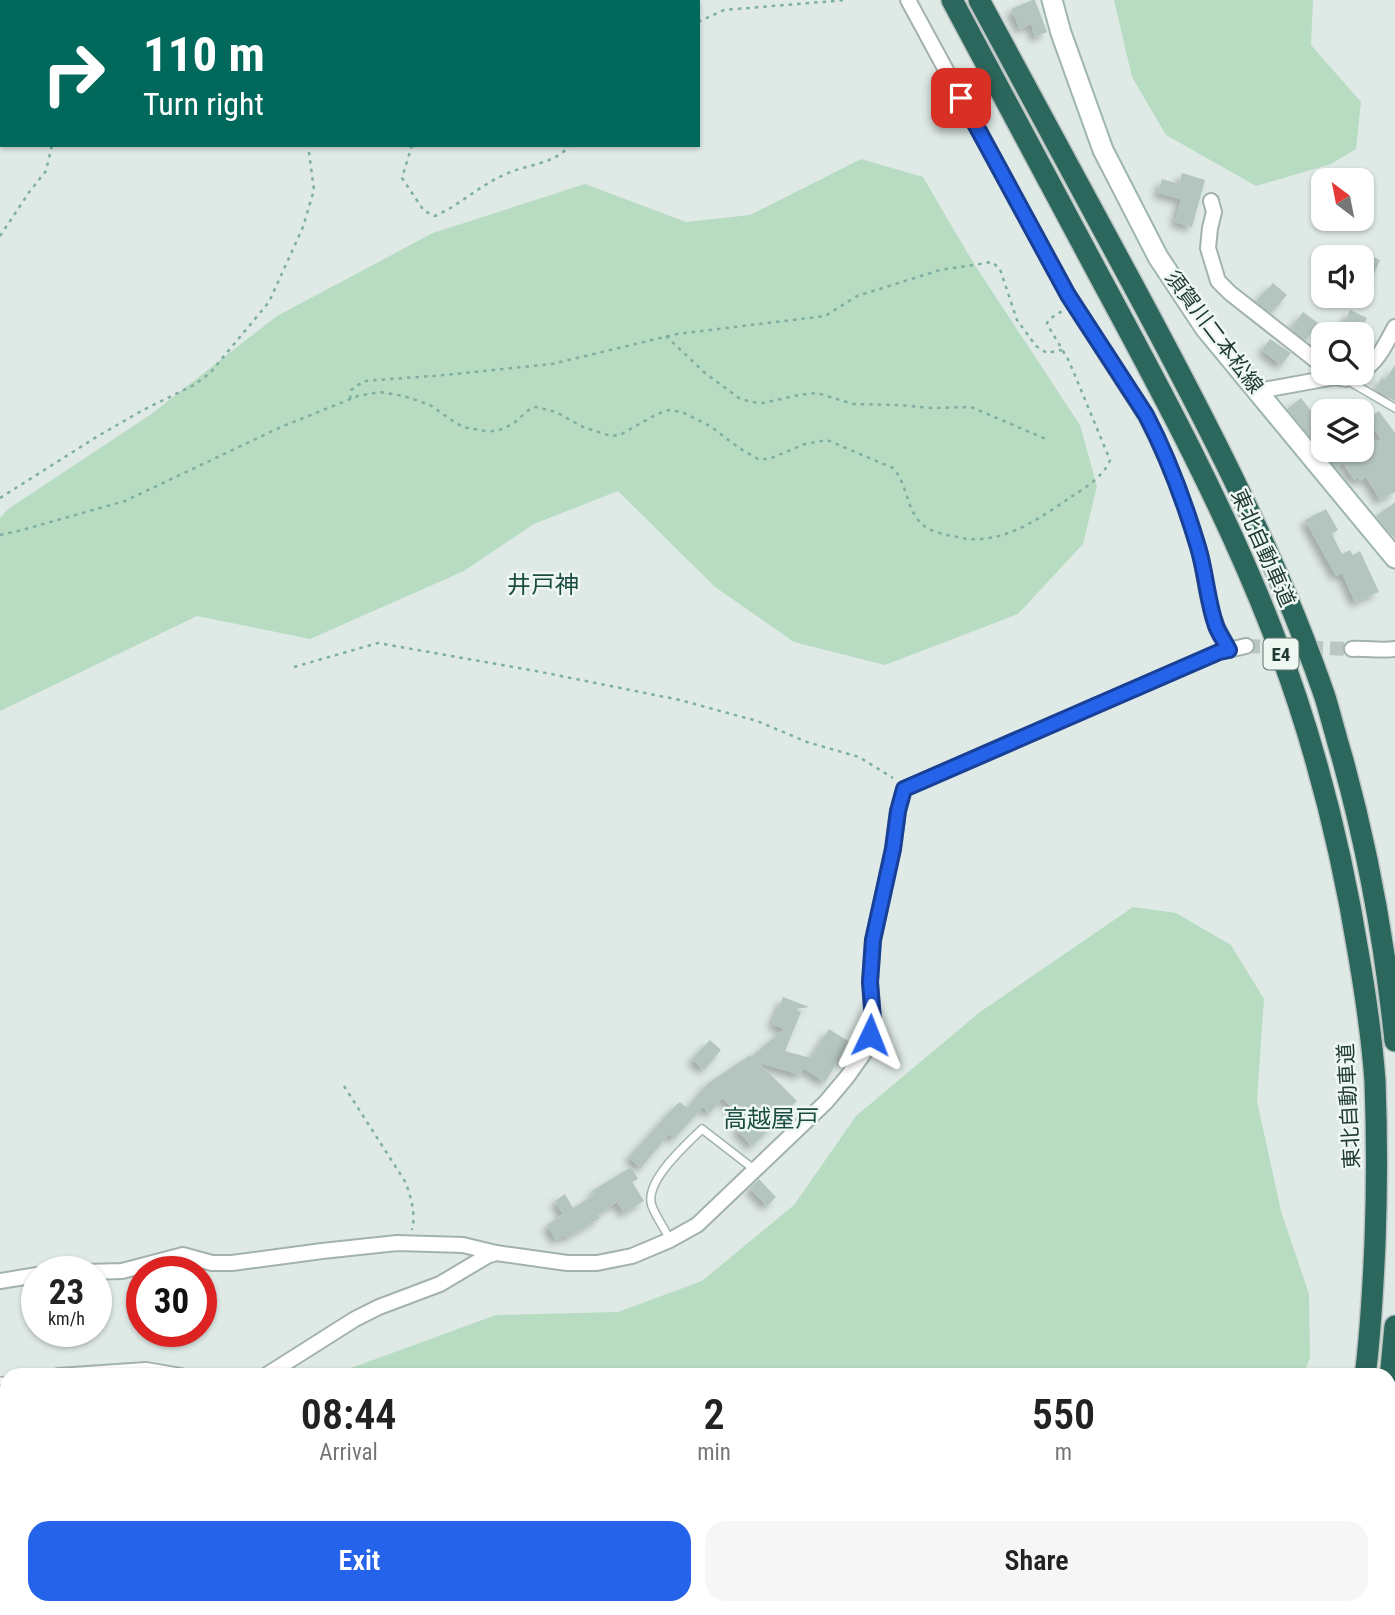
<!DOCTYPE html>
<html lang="en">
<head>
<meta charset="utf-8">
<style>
  body { margin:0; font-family:"Roboto Condensed","Noto Sans JP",sans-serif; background:#f6f6f6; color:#222; height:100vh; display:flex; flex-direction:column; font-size:26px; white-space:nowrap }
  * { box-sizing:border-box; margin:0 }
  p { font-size:23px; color:#767676 }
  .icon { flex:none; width:38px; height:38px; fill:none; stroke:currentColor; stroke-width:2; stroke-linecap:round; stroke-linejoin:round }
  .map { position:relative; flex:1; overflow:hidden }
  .side { position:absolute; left:0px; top:1368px; width:1396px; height:247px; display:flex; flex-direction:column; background:#fff; border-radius:21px 21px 0 0; box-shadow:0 2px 5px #0004 }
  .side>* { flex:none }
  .banner { position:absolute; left:0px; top:0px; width:700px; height:147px; box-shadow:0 2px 5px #0004; background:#00695c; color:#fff; overflow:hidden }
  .needle { width:46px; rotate:328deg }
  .controls { position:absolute; left:1311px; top:168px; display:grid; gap:14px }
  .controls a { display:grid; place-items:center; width:63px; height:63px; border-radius:14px; background:#fff; box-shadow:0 2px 5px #0004; font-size:35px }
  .speed { position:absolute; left:21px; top:1256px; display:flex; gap:14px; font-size:35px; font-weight:700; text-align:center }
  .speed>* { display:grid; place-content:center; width:91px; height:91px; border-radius:50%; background:#fff; box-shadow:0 2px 5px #0004; line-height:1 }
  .speed small { font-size:18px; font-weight:400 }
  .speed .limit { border:10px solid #d22; background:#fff; color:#111 }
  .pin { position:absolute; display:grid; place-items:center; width:60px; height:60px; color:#fff; margin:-30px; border-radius:14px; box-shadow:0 4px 10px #0006 }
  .me { position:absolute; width:77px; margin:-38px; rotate:2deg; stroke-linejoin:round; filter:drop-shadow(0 0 5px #0008) }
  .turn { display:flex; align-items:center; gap:24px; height:147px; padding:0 28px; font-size:32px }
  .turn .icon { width:91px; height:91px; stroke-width:2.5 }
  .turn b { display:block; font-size:49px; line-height:60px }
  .eta { display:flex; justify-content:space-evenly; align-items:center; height:119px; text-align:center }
  .eta b { font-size:42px; font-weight:600; line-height:49px }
  .primary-button { display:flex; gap:14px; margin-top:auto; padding:14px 28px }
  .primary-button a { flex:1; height:80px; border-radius:21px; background:#2563eb; color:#fff; font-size:28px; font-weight:600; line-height:80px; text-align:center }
  .primary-button a+a { background:#f6f6f6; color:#222 }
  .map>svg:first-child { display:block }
</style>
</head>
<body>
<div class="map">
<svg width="1395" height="1615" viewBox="0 0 1395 1615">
  <defs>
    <filter id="shadow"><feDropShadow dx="-5" dy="5" stdDeviation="3.5" flood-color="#0004"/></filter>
  </defs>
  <rect width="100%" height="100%" fill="#dfeae6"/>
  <!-- green -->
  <g fill="#b7dcc2">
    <path d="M 1114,0 L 1313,0 L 1311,45 L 1361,102 L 1356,149 L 1331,164 L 1256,186 L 1166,135 L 1132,77 Z"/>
    <path d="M 861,159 L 923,177 L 974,264 L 1080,425 L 1097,486 L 1083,544 L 1018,614 L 885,665 L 794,642 L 715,587 L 618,491 L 534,524 L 464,571 L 310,639 L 197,616 L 0,711 L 0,518 L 8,509 L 150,415 L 277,316 L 433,233 L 585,184 L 686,222 L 750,215 Z"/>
    <path d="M 1133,907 L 1176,913 L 1231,945 L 1264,999 L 1257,1101 L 1281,1211 L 1309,1294 L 1310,1358 L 1303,1375 L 332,1375 L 496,1315 L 618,1312 L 702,1281 L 794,1205 L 856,1116 L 980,1012 Z"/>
    <path d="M 0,1439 L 7,1439 L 7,1608 L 567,1608 L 554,1615 L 0,1615 Z"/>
    <path d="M 763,1608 L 1158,1608 L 1151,1615 L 777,1615 Z"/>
  </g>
  <!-- building -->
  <g fill="#b4c5bf" filter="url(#shadow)">
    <path d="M 1032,0 L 1035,0 L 1047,32 L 1035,37 L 1031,24 L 1020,29 L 1011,9 Z"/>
    <path d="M 1182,173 L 1205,180 L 1192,227 L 1175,222 L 1181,199 L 1158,193 L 1162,179 L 1179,184 Z"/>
    <path d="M 1362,252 L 1380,260 L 1373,276 L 1362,270 Z"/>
    <path d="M 1273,283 L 1287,295 L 1271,313 L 1256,301 Z"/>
    <path d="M 1350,310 L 1367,318 L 1360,334 L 1339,334 Z"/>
    <path d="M 1303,312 L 1318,323 L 1306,340 L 1291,329 Z"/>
    <path d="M 1270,339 L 1291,353 L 1281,365 L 1262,350 Z"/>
    <path d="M 1395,365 L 1395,401 L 1375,389 L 1382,378 L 1385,380 Z"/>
    <path d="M 1301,398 L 1323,426 L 1323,450 L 1364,450 L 1381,439 L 1367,420 L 1379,411 L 1395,433 L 1395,492 L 1380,500 L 1366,477 L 1360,481 L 1358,477 L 1354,480 L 1343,463 L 1337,468 L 1287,409 Z"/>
    <path d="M 1395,502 L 1395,539 L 1376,516 Z"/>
    <path d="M 1326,509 L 1338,530 L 1332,534 L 1342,554 L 1350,550 L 1353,555 L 1360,551 L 1379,592 L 1355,602 L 1342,573 L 1336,576 L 1305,520 Z"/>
    <path d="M 783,997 L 809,1007 L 796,1009 L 801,1012 L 785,1051 L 811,1058 L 829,1029 L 854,1045 L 844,1062 L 839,1059 L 825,1082 L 803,1068 L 801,1075 L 759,1063 L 797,1101 L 752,1146 L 736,1129 L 745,1121 L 722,1098 L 710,1113 L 703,1107 L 674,1139 L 669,1134 L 641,1168 L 629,1157 L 676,1105 L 680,1102 L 687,1108 L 707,1084 L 750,1055 L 751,1057 L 784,1029 L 772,1024 Z"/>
    <path d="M 710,1040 L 721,1050 L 704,1070 L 692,1059 Z"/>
    <path d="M 631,1167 L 638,1179 L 632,1182 L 644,1201 L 624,1213 L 617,1202 L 598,1215 L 600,1218 L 566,1238 L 564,1235 L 556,1240 L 547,1225 L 563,1214 L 555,1201 L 565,1194 L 573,1208 L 594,1195 L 592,1191 Z"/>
    <path d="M 759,1179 L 776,1197 L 767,1206 L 750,1188 Z"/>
  </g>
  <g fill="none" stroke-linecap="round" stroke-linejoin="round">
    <!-- minor-tunnel -->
    <path stroke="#b9c7c2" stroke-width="14" stroke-dasharray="14 7" stroke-linecap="butt" d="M 1246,646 L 1352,649"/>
    <defs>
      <g id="service">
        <path d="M 1347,380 L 1395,408"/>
        <path d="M 670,1240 C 665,1229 656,1217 652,1206 C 643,1182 687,1144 702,1129 L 755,1170"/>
        <path d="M 0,1381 L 7,1381"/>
      </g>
      <g id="minor">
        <path d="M 908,0 L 1068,295 L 1146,416 C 1167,457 1185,502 1198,547 C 1204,566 1205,586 1210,605 C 1213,622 1221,635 1229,650"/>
        <path d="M 1211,201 L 1214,212 L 1210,228 L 1208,248 L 1218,281 L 1230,293 L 1323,366"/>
        <path d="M 1362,371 C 1378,362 1386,343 1395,327"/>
        <path d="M 1258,391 L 1335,377 L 1346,379 L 1358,373"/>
        <path d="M 1352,649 C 1366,648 1380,651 1395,649"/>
        <path d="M 85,1272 L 122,1271 L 183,1255 L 212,1263 L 232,1263 L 322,1251 L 397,1243 L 463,1245 L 496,1253"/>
        <path d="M 0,1281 L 37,1275"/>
        <path d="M 58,1376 L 146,1370 L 181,1376"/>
        <path d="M 265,1376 L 355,1319 L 379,1307 L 440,1284 L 487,1256 L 496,1253 L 567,1263 L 597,1263 L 632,1256 L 670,1240 L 697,1225 L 826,1102 L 847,1077 L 864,1053 L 870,1035 L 873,1020 L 870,982 L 873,940 L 893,849 L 898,811 L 904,789 L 1219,652 L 1246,646"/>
        <path d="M 1213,1615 L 1221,1608"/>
      </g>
      <g id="tertiary">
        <path d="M 1390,1599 L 1395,1581"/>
        <path d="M 1282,1615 L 1302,1611"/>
        <path d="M 1385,1615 L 1387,1608"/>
      </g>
      <path id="secondary" d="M 1052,0 L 1061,33 L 1103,150 L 1158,257 L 1205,328 L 1395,558"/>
      <g id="motorway">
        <path d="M 952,0 C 1002,93 1051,186 1101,279 C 1163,394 1225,509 1272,630 C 1313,735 1341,846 1359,957 C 1366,998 1372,1040 1375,1081 C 1377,1135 1377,1189 1375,1243 C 1373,1287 1371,1332 1365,1376"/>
        <path d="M 979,0 C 1030,95 1081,190 1133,285 C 1204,417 1276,554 1325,697 C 1331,717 1336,737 1342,757 C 1368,850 1385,945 1395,1041"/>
        <path d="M 1390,1379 L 1395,1326"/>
        <path d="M 1314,1615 L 1315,1608"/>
        <path d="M 1340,1615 L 1341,1608"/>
      </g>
    </defs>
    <!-- service casing -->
    <use href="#service" stroke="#a2b2ad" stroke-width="10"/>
    <!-- minor casing -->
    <use href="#minor" stroke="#a2b2ad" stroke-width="18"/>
    <!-- tertiary casing -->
    <use href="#tertiary" stroke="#a2b2ad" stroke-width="19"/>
    <!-- secondary casing -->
    <use href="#secondary" stroke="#9eb6ae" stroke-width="23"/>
    <!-- motorway casing -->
    <use href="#motorway" stroke="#bcc4c2" stroke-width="24"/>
    <!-- path -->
    <g stroke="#7eafa1" stroke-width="2.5" stroke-dasharray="3.5 5" stroke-linecap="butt">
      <path d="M 43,0 L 43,2"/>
      <path d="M 384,0 L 384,2"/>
      <path d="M 589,0 L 590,2"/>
      <path d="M 662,0 L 663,2"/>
      <path d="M 314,2 L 314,0"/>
      <path d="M 610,2 L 614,0"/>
      <path d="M 698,22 L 724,10 L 846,0"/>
      <path d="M 412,145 L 402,178 L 424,211 L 435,216 C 460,205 480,185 506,174 C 527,164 554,165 570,145"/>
      <path d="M 0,236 L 30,191 L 46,171 L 52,145"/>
      <path d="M 666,336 L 705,373 L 739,398 L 751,402 L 763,403 L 799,395 L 817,393 L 853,404 L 898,405 L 933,408 L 971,407 L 1046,439"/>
      <path d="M 350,399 L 351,390 L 364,381 L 445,375 L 552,364 L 677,334 L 825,316 L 857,296 L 940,270 L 992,262 L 1000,269 L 1017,320 L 1036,346 L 1047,353 L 1062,350"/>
      <path d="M 0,498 L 98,436 L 143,410 L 194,385 L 210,373 L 269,302 L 303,227 L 314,190 L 308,145"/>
      <path d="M 0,535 L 22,530 L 125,501 L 281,427 L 358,396 L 380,392 L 404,396 L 430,405 L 453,421 L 463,427 L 485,431 L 496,431 L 505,428 L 515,422 L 530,409 L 536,407 L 556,412 L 583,427 L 611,436 L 620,435 L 657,414 L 669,410 L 682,412 L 710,426 L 739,448 L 758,459 L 769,459 L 805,444 L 827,440 L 893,468 C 908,484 906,511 923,525 C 930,531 944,535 953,536 C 962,538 970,540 979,539 C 1013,538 1044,515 1071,497 C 1085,488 1104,476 1110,460 L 1069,361 L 1047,324 L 1048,320 L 1062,311"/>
      <path d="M 294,667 L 378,643 L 536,671 L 680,700 L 757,721 L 807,742 L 859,757 L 893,778"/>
      <path d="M 344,1086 L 406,1183 C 411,1198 416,1214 412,1230"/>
      <path d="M 694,1608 L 716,1615"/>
    </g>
    <!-- service -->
    <use href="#service" stroke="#fff" stroke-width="7"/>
    <!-- minor -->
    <use href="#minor" stroke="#fff" stroke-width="14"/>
    <!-- tertiary -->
    <use href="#tertiary" stroke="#fff" stroke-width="16"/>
    <!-- secondary -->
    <use href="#secondary" stroke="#fff" stroke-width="19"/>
    <!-- motorway -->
    <use href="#motorway" stroke="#2b675d" stroke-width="21"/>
  </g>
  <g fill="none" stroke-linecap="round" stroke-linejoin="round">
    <defs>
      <path id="route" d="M 870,1035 L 873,1020 L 870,982 L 873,940 L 893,849 L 898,811 L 904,789 L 1219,652 L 1229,650 C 1225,642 1219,634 1216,626 C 1207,600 1206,573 1198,547 C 1185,504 1167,455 1146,415 L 1068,295 L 961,98"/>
    </defs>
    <!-- route casing -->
    <use href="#route" stroke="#184099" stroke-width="18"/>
    <!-- route -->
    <use href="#route" stroke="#2563eb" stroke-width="12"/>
  </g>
  <g text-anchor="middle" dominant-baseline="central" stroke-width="5" stroke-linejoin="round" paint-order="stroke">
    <!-- shield labels -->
    <rect fill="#eff7f3" stroke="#5e736d" stroke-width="2" x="1263.5" y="638.5" width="35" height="31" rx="5"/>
    <g font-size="19" font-weight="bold" fill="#203b34">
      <text x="1281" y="654">E4</text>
    </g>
    <!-- street labels -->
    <g font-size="21" fill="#203b34" stroke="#eff7f3">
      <text transform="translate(1214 332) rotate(53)">須賀川二本松線</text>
      <text transform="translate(1263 548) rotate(66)">東北自動車道</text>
      <text transform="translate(1349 1106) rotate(-93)">東北自動車道</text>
    </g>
    <!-- quarter labels -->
    <g font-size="24" fill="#1c4d42" stroke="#eff7f3">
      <text x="543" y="585">井戸神</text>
      <text x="771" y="1119">高越屋戸</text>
    </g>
  </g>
</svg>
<div class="controls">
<a><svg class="needle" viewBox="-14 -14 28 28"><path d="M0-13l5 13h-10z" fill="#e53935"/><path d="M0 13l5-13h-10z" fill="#767676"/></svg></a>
<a><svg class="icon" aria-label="sound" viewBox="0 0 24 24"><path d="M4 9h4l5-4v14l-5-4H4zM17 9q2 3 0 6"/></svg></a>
<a><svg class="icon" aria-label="search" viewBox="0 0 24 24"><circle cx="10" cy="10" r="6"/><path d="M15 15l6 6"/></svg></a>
<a><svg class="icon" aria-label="layers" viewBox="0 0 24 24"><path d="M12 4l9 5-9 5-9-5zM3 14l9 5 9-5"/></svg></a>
</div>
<div class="speed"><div>23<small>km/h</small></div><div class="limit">30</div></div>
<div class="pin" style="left:961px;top:98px;background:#d93025"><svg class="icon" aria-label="arrive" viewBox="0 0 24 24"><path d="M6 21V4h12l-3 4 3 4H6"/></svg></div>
<svg class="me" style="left:870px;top:1035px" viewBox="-20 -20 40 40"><path d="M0-17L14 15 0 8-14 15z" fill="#2563eb" stroke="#fff" stroke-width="4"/></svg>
<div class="banner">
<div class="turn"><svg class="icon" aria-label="right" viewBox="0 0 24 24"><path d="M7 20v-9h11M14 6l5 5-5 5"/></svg><div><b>110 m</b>Turn right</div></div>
</div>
<section class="side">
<div class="eta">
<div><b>08:44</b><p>Arrival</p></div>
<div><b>2</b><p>min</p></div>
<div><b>550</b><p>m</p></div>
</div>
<div class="primary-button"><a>Exit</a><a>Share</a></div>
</section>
</div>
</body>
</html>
